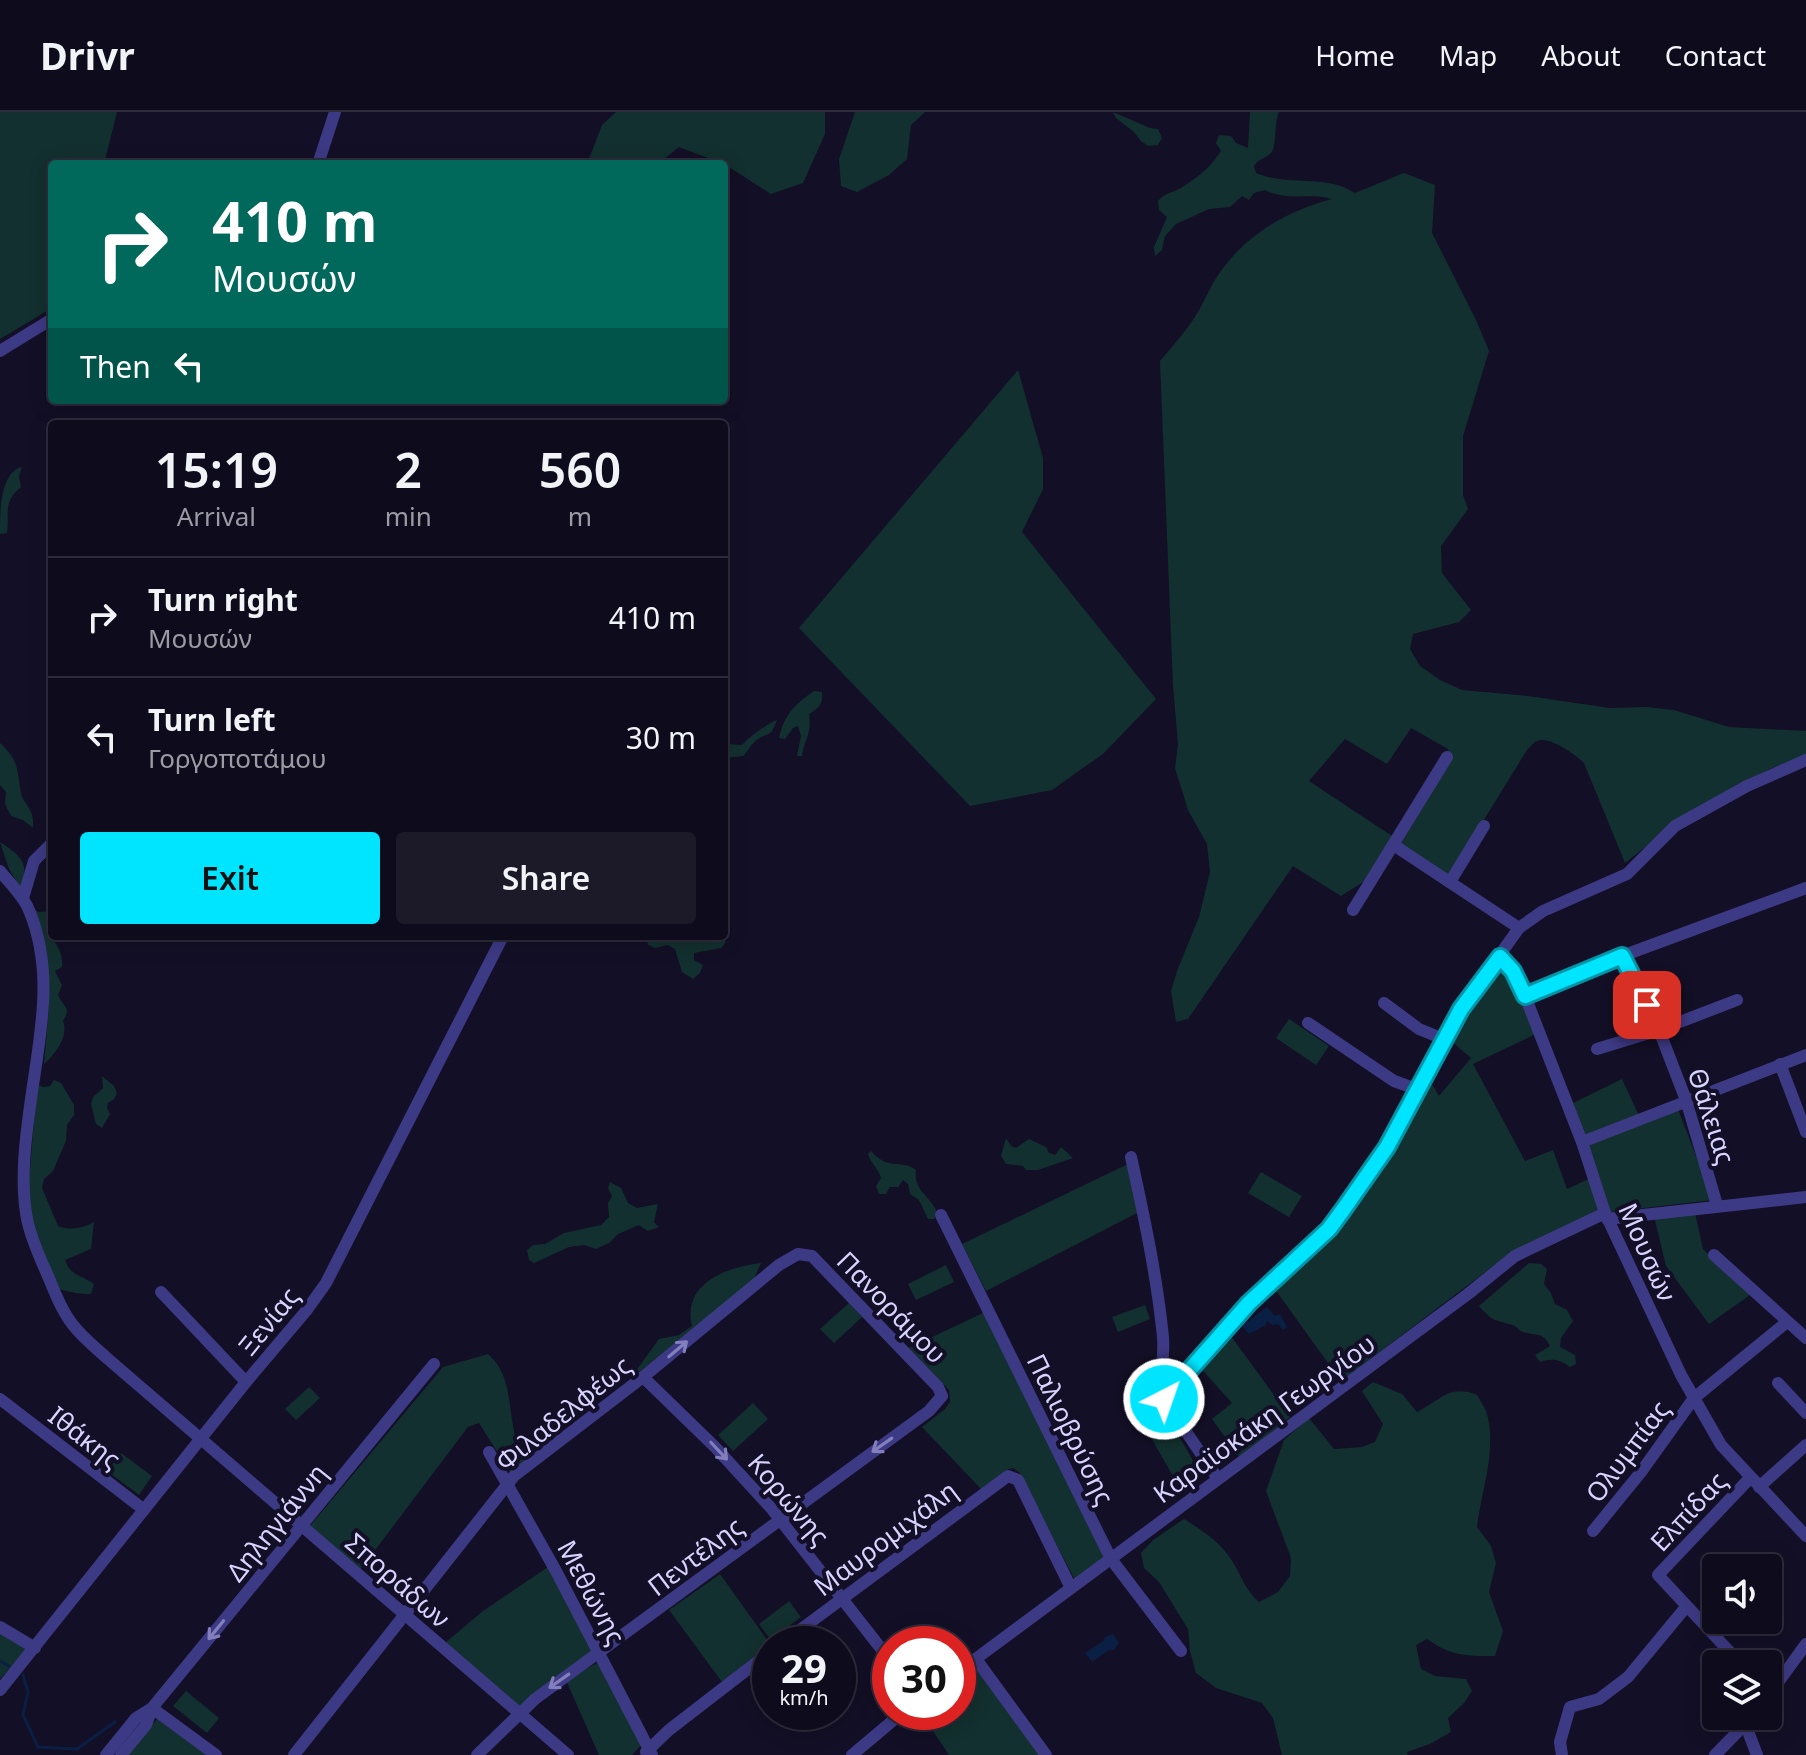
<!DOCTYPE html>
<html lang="en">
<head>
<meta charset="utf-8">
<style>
  body { margin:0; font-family:"Noto Sans",sans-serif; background:#1c1929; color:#f1f3f6; height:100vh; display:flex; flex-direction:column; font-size:30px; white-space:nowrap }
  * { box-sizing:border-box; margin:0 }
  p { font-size:26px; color:#9b9ba3 }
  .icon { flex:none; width:44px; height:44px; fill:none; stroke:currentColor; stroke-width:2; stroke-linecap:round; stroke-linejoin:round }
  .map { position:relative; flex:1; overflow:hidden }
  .drawer { position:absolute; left:48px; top:308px; width:680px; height:520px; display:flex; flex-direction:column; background:#0e0b1c; border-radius:8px; box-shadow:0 4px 20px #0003,0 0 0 2px #2e2b3b }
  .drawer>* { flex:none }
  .top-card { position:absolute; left:48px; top:48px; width:680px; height:244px; border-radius:8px; box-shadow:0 4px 20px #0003,0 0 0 2px #2e2b3b; background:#00695c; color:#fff; overflow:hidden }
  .buttons { position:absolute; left:1702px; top:1442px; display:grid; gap:16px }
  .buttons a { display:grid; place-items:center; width:80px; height:80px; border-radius:8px; background:#0e0b1c; box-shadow:0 4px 20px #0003,0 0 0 2px #2e2b3b; font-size:40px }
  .speed { position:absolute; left:752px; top:1514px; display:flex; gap:16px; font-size:40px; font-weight:700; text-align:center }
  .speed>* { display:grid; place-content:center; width:104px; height:104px; border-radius:50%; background:#0e0b1c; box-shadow:0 4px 20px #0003,0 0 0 2px #2e2b3b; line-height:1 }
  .speed small { font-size:20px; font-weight:400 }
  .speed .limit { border:12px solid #d22; background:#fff; color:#111 }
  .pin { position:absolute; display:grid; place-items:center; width:68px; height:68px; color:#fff; margin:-34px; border-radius:16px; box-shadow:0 4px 12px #0006 }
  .me { position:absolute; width:88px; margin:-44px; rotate:41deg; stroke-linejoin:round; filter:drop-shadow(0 0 6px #0008) }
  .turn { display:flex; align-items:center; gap:28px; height:168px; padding:0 32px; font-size:36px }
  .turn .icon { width:104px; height:104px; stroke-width:2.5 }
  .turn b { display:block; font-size:56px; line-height:68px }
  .then { display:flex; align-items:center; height:76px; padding:0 32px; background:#0003; gap:16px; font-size:30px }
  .eta { display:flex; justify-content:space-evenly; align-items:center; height:136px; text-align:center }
  .eta b { font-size:48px; font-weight:600; line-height:56px }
  .button { display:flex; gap:16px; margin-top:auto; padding:16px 32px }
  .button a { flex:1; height:92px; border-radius:8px; background:#00e5ff; color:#111; font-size:32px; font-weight:600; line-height:92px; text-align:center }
  .button a+a { background:#1c1929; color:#f1f3f6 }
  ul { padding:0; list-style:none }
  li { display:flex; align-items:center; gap:24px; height:120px; padding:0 32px; border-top:2px solid #2e2b3b }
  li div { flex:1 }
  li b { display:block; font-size:30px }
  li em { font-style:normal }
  header { display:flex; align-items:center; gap:48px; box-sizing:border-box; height:112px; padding:0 40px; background:#0e0b1c; border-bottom:2px solid #2e2b3b }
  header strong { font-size:38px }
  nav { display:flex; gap:44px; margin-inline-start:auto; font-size:28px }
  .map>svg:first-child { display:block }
</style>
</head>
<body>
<header>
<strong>Drivr</strong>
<nav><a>Home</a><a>Map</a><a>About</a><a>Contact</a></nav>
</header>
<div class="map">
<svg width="1806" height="1643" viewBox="0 0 1806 1643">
  <rect width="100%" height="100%" fill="#130f26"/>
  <!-- green -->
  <g fill="#12302f">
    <path d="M 0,0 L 117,0 L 104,52 L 52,52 L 52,196 L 0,227 Z"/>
    <path d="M 616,0 L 825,0 L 825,22 L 803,71 L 771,82 L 724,52 L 679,35 L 658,52 L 587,52 L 602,13 Z"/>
    <path d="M 855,0 L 925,0 L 911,13 L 907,47 L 889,63 L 857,80 L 841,74 L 839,47 Z"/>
    <path d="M 1113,0 L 1150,16 L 1158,17 L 1162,26 L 1158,33 L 1148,34 L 1141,29 L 1134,20 L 1116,6 Z"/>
    <path d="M 1250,0 L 1279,0 C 1274,10 1277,35 1271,41 C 1265,47 1259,46 1254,54 L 1256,61 C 1289,75 1325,61 1355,81 L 1404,61 L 1435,73 L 1432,121 L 1476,208 L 1489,239 L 1463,324 L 1463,383 L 1468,397 L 1441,434 L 1442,461 L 1471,498 L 1459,510 L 1413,522 L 1410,537 L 1420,554 L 1440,568 L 1462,578 L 1528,584 L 1610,596 L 1646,595 L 1674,598 L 1729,615 L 1806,619 L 1806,643 L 1772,656 L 1691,699 L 1625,751 L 1584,651 C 1576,643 1549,623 1537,629 C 1534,630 1529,636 1527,638 L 1448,766 L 1400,734 L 1451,647 L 1448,637 L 1411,616 L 1387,652 L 1345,627 L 1309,669 L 1395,726 L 1366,768 L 1341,784 L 1293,754 L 1188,907 L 1176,910 L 1171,879 L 1177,859 L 1199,805 L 1210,760 L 1207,732 L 1188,698 L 1175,656 L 1178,632 L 1173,574 L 1160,249 C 1172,235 1185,220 1195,205 C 1202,194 1207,182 1213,171 C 1240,126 1283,100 1332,87 C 1309,80 1287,90 1265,78 L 1254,81 L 1249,88 L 1242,84 L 1230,95 L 1209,97 L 1176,112 L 1165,124 L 1162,138 L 1155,144 L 1154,135 L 1167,105 L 1159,98 L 1158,89 C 1168,79 1171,82 1181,76 C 1198,65 1210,56 1221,39 L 1216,31 L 1219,23 L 1231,24 L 1236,31 L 1248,36 Z"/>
    <path d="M 1018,258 L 1043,346 L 1043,377 L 1022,420 L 1156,587 L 1103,642 L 1052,678 L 970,694 L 799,516 Z"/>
    <path d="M 22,355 L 19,364 L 21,375 C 2,391 10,399 7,421 L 0,422 C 0,400 0,360 22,355 Z"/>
    <path d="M 814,579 L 822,580 C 823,592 819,596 809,602 C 812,622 805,626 802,644 L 797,644 L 801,624 L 798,614 L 793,616 L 785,627 L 779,626 C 784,603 795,592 814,579 Z"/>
    <path d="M 777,608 C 771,624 771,620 758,627 C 753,630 747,639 744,644 L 724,646 L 726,632 L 742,633 C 748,626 768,611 777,608 Z"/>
    <path d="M 0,631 C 19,648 17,658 21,681 C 23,693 35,695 33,716 L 23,708 L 11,704 L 5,692 L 6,680 L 0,673 Z"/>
    <path d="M 0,730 C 21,744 30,751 21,777 L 9,757 Z"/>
    <path d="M 32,797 L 39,800 L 52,799 L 52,808 L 47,810 C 49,830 64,833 62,855 L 55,859 L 62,873 L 58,883 C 63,895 72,895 63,909 C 69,924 56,941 44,952 L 49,895 L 48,864 Z"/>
    <path d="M 654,824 L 697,824 L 704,829 L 712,824 L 722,824 L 726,830 L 721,836 L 694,841 L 694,848 L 703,853 L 700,861 L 693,867 L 682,860 L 675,837 L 668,833 L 655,836 L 647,832 Z"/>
    <path d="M 1504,859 L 1512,865 L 1536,922 L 1473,952 L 1525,1049 L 1553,1038 L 1567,1077 L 1591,1066 L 1599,1097 L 1513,1139 L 1341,1269 L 1274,1176 L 1390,1036 L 1430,969 L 1439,984 L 1471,946 L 1450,928 C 1463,905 1476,867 1504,859 Z"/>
    <path d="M 1289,907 L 1329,934 L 1316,953 L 1276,926 Z"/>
    <path d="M 102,964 L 114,974 L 117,981 L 114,987 L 108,991 L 107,996 L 110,1002 L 102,1016 L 96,1012 L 91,992 L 93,985 L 103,976 Z"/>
    <path d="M 1622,967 L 1641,1008 L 1676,992 L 1713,1088 L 1610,1100 L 1573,991 Z"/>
    <path d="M 54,968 L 61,971 L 74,993 L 74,1003 L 67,1013 L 66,1029 L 53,1059 L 44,1067 L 42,1076 L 58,1114 C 71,1119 83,1116 94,1110 L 91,1137 L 65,1148 C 70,1164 82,1163 94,1172 L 91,1182 C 84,1183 62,1179 56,1176 L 31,1110 L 28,1080 L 37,972 L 43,975 L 50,974 Z"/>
    <path d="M 1006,1026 L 1011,1034 L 1016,1036 L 1029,1027 L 1046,1035 L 1049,1041 L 1055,1043 L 1061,1035 L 1073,1046 L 1038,1058 L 1026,1058 L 1023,1054 L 1006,1052 L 1001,1044 Z"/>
    <path d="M 871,1039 C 889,1060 900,1046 916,1058 C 913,1079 930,1083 937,1100 L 934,1107 L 928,1107 L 919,1088 L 910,1082 L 908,1072 L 903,1068 L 898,1075 L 890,1075 L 886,1082 L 879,1082 L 876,1074 L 881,1066 C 878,1056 871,1052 868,1042 Z"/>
    <path d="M 1130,1051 L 1137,1101 L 986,1179 L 962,1132 Z"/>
    <path d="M 1261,1060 L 1302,1084 L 1289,1105 L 1248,1081 Z"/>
    <path d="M 610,1070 L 621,1076 L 628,1091 L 637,1096 L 658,1092 L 654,1110 L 659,1115 L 648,1119 L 639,1113 L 618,1122 L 609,1131 L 596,1137 L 584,1133 L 569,1135 L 534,1151 L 529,1148 L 527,1138 L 533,1133 L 545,1132 L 564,1121 L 601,1113 L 609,1105 L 608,1091 L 612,1084 L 608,1076 Z"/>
    <path d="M 1695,1101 L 1703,1137 L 1750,1183 L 1709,1212 L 1666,1154 L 1654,1104 Z"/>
    <path d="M 761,1151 L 753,1169 L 630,1267 L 659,1227 L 679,1223 L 692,1214 C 682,1171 727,1155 761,1151 Z"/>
    <path d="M 1529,1151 L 1541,1152 L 1547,1157 L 1544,1172 L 1551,1181 L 1555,1192 L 1567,1198 L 1573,1209 L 1561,1226 L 1560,1235 L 1575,1243 L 1576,1252 L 1570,1255 C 1559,1247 1552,1246 1540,1250 L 1535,1243 L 1550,1234 C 1543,1220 1537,1224 1523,1220 C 1517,1218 1519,1215 1512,1213 C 1494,1207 1494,1211 1479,1194 Z"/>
    <path d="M 946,1153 L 954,1170 L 916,1188 L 908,1172 Z"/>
    <path d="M 849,1191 L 862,1205 L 834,1231 L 820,1217 Z"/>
    <path d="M 1145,1193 L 1150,1207 L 1118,1220 L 1112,1205 Z"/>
    <path d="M 983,1201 L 1106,1445 L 1075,1468 L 1019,1360 L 1013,1356 L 1006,1358 L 982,1378 L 922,1315 L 945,1297 L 950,1290 L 949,1278 L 909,1236 Z"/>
    <path d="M 1228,1220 L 1290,1305 L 1240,1346 L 1212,1307 L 1232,1291 L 1197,1252 Z"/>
    <path d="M 488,1242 C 511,1262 508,1291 514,1319 C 516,1329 521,1340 525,1350 L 511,1362 L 479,1311 L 468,1315 L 360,1458 L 309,1415 L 443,1255 Z"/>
    <path d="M 1373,1270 L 1402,1282 L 1417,1300 C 1441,1288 1449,1272 1477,1283 C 1481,1290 1487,1298 1488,1306 C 1496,1341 1481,1380 1477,1415 L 1491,1434 L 1496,1451 L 1489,1480 L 1503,1519 L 1495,1544 C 1465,1544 1451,1544 1427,1527 L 1416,1533 L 1421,1557 L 1435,1564 L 1466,1567 L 1472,1579 L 1464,1591 L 1448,1606 L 1451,1620 L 1430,1632 L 1407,1640 L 1408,1643 L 1282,1643 L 1273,1606 L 1262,1591 L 1216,1576 L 1196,1561 L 1190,1539 L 1188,1517 L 1159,1470 L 1144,1456 L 1141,1441 L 1153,1428 L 1184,1407 C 1200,1417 1217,1428 1228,1443 C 1240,1459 1244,1477 1259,1490 L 1278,1480 L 1290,1464 L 1291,1446 L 1266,1379 L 1284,1328 L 1309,1306 L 1334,1337 L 1362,1335 L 1375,1330 L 1383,1312 L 1362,1279 Z"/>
    <path d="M 309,1275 L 320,1286 L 296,1308 L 285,1297 Z"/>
    <path d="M 753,1291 L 768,1307 L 733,1339 L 718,1323 Z"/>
    <path d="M 1172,1312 L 1199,1359 L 1177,1371 L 1150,1324 Z"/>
    <path d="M 121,1341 L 152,1364 L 139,1383 L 107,1359 Z"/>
    <path d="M 548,1455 L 594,1540 L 520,1594 L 445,1531 L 483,1499 Z"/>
    <path d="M 720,1462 L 770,1532 L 722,1570 L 669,1498 Z"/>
    <path d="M 789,1489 L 801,1505 L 771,1528 L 759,1512 Z"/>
    <path d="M 0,1520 L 26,1538 L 0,1567 Z"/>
    <path d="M 599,1550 L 641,1633 L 632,1643 L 599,1643 L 566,1568 Z"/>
    <path d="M 977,1554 L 1042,1643 L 949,1643 L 920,1600 L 958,1600 L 958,1568 Z"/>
    <path d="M 186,1579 L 219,1606 L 207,1621 L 173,1594 Z"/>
    <path d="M 157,1607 L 207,1643 L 127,1643 Z"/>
  </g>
  <!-- water -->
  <g fill="#0a1f44">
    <path d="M 1267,1195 L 1275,1204 L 1280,1202 L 1287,1215 L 1283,1218 L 1278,1212 L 1272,1213 L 1267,1209 L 1266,1213 L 1249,1222 L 1242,1214 Z"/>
    <path d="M 1113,1522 L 1119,1531 L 1114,1538 L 1109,1538 L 1092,1550 L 1085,1541 L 1103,1529 L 1105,1525 Z"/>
  </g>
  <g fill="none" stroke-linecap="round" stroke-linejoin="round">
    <!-- stream -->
    <g stroke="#0a1f44" stroke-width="3">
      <path d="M 0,1549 L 9,1554"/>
      <path d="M 23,1563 L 28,1580 L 23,1603 L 38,1635 L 77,1637 L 115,1610"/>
    </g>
    <!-- minor -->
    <g stroke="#3d3a85" stroke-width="12">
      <path d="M 318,52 L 335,0"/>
      <path d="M 0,239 L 52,207"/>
      <path d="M 1395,734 L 1519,816"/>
      <path d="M 0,759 C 10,772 23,783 29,798 C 53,856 42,913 33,973 C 27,1015 19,1065 27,1107 C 31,1127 40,1146 48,1164 C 55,1181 62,1199 73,1213 C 83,1226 96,1236 108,1247 L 568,1643"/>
      <path d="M 1450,770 L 1484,714"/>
      <path d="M 23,786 L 34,749 L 52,731"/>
      <path d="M 1353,798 L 1447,645"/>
      <path d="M 1622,844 L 1659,918 L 1686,988 L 1717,1093"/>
      <path d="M 1500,845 L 1513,859 L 1525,884 L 1582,1030 L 1605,1101 L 1681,1263 L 1721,1333 L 1806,1424"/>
      <path d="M 1525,884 L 1622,844 L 1806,776"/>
      <path d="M 1384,891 L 1419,917 L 1446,928"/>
      <path d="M 1308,911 L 1394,969 L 1419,978"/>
      <path d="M 1597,937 L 1659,918 L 1737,888"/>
      <path d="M 1780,952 L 1806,1020"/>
      <path d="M 1582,1030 L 1806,943"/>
      <path d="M 1131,1045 C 1144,1104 1157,1165 1163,1225 C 1165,1245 1158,1268 1164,1287 L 1218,1367"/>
      <path d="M 941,1103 L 1111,1447 L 1181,1539"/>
      <path d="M 1607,1107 L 1806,1085"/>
      <path d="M 1714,1143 L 1806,1226"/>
      <path d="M 161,1180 L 246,1270"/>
      <path d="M 643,1265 L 715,1335 L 771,1396 L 890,1548"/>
      <path d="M 1778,1271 L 1806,1301"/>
      <path d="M 0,1287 L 143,1397"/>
      <path d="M 1164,1287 L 1249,1191 L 1329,1117 L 1358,1079 L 1387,1035 L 1461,897 L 1519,816 L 1543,799 L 1627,762 L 1675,714 L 1747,674 L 1806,648"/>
      <path d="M 489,1340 L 556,1459 L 652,1643"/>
      <path d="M 1759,1375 L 1806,1333"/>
      <path d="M 1593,1419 L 1641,1360 L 1694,1286 L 1787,1210"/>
      <path d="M 0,1515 L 35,1536"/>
      <path d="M 781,1532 L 1008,1364 L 1018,1368 L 1071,1476"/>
      <path d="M 976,1547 L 1046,1643"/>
      <path d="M 1741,1552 L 1658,1463 L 1750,1366"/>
      <path d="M 958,1560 L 1468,1182 L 1515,1144 L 1605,1101"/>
      <path d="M 0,1578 L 246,1270 L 306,1199 L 326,1171 L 503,824"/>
      <path d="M 1768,1584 L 1806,1532"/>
      <path d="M 1746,1614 L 1757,1643"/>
      <path d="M 646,1640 L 669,1618 L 770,1540"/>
      <path d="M 106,1643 L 136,1606 L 152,1596 L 434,1252"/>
      <path d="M 121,1643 L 146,1613 L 152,1596 L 216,1643"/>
      <path d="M 294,1643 L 514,1364 L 643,1265 L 779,1153 L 798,1142 L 812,1144 L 938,1275 L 942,1284 L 929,1299 L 535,1587 L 477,1643"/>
      <path d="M 852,1643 L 903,1600"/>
      <path d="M 1562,1643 L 1560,1630 L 1570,1595 L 1599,1587 L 1628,1565 L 1686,1495"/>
      <path d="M 1715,1643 L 1753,1604"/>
    </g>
  </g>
  <!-- one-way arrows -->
  <defs><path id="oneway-shaft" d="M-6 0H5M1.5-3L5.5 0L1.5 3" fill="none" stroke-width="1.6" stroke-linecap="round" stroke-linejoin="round" transform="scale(2)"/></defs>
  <g stroke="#837fbc">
    <use href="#oneway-shaft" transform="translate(678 1237) rotate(-40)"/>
    <use href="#oneway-shaft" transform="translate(882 1333) rotate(145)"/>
    <use href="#oneway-shaft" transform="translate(719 1339) rotate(47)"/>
    <use href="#oneway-shaft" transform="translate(216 1518) rotate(129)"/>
    <use href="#oneway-shaft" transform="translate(559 1569) rotate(145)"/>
  </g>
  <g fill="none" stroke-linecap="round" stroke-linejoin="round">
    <defs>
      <path id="route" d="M 1164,1287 L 1249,1191 L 1329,1117 L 1343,1098 L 1387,1035 L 1461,897 L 1500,845 L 1513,859 L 1525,884 L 1622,844 L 1647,893"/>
    </defs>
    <!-- route casing -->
    <use href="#route" stroke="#0095a6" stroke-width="20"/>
    <!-- route -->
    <use href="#route" stroke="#00e5ff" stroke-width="14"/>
  </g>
  <g text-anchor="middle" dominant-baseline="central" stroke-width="8" stroke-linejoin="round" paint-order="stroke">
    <!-- street labels -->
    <g font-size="26" fill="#d9d4ff" stroke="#130f26">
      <text transform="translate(1712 1004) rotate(72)">Θάλειας</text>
      <text transform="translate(1648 1140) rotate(66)">Μουσών</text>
      <text transform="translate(892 1195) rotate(46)">Πανοράμου</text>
      <text transform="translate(268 1209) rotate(-51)">Ξενίας</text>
      <text transform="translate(563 1301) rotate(-39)">Φιλαδελφέως</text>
      <text transform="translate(1264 1306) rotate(-36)">Καραϊσκάκη Γεωργίου</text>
      <text transform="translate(1071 1317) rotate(64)">Παλιοβρύσης</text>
      <text transform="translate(85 1325) rotate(38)">Ιθάκης</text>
      <text transform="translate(1627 1339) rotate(-53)">Ολυμπίας</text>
      <text transform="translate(789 1387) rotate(50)">Κορώνης</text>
      <text transform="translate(1688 1399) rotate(-47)">Ελπίδας</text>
      <text transform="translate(276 1410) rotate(-51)">Δηληγιάννη</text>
      <text transform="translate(885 1426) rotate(-37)">Μαυρομιχάλη</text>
      <text transform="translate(695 1444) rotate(-37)">Πεντέλης</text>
      <text transform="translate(398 1468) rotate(41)">Σποράδων</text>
      <text transform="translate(592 1480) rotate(62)">Μεθώνης</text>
    </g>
  </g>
</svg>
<div class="buttons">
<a><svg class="icon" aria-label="sound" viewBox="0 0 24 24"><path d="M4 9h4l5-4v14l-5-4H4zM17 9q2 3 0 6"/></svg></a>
<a><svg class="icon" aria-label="layers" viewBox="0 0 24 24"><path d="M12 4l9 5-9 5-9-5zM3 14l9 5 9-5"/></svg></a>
</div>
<div class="speed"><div>29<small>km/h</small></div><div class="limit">30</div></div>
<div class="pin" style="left:1647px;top:893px;background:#d93025"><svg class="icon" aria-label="arrive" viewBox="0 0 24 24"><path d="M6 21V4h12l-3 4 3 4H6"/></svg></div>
<svg class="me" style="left:1164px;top:1287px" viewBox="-20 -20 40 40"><circle r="17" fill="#00e5ff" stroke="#fff" stroke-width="3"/><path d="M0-11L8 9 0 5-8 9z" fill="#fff"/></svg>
<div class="top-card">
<div class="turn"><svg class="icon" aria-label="right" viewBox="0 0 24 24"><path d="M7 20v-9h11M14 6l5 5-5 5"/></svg><div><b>410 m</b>Μουσών</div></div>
<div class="then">Then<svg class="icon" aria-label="left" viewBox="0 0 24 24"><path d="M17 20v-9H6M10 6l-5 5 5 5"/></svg></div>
</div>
<section class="drawer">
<div class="eta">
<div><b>15:19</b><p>Arrival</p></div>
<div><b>2</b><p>min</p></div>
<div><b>560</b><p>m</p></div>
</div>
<ul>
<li><svg class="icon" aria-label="right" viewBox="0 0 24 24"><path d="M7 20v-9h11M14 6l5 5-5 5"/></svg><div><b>Turn right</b><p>Μουσών</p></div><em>410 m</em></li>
<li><svg class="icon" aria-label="left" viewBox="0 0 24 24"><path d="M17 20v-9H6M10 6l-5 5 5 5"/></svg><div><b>Turn left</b><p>Γοργοποτάμου</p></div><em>30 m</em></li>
</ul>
<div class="button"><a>Exit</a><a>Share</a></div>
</section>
</div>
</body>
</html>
